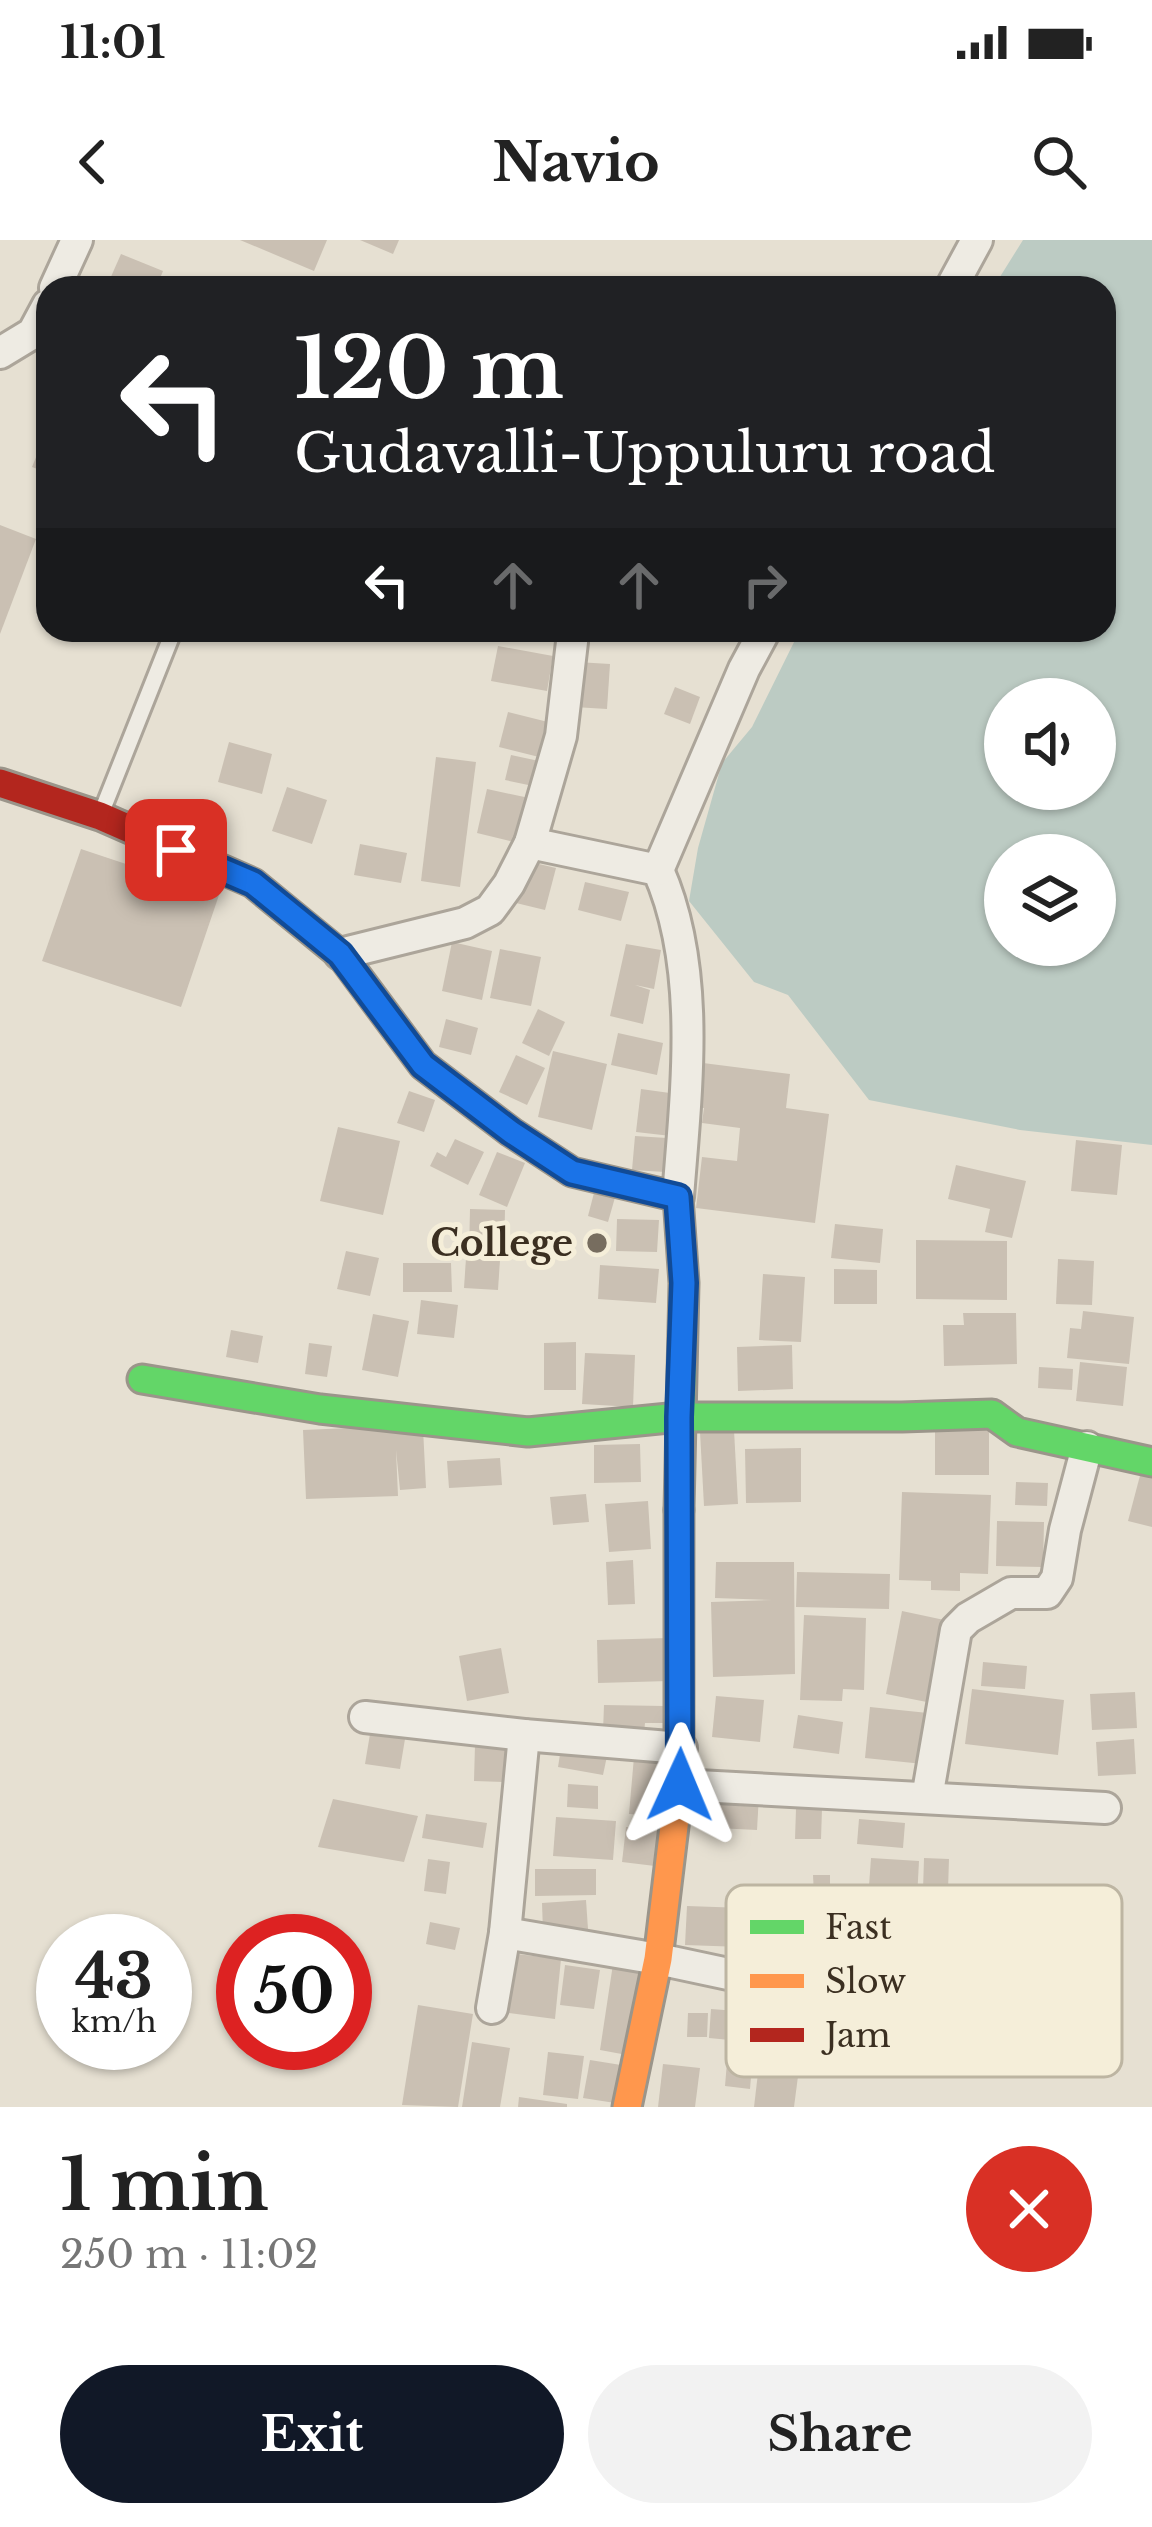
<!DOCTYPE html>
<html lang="en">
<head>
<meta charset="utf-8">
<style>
  body { margin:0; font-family:"Libre Baskerville",serif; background:#f2f2f2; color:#222; height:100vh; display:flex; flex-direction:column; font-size:45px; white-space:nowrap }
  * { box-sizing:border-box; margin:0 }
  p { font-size:39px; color:#767676 }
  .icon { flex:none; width:66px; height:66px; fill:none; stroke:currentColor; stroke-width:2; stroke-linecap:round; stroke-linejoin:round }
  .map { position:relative; height:1867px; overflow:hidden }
  .side { display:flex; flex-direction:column; background:#fff; flex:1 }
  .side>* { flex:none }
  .top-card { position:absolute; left:36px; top:36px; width:1080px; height:366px; border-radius:36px; box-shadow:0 3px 9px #0004; background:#202124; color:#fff; overflow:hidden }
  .tools { position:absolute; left:984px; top:438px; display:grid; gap:24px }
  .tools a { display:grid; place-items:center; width:132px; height:132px; border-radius:50%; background:#fff; box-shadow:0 3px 9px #0004; font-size:60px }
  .speed { position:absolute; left:36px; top:1674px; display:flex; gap:24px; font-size:60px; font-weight:700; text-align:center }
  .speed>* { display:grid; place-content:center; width:156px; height:156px; border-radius:50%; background:#fff; box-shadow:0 3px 9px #0004; line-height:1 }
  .speed small { font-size:30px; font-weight:400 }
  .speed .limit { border:18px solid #d22; background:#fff; color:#111 }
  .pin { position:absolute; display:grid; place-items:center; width:102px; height:102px; color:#fff; margin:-51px; border-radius:24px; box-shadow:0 6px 18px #0006 }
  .me { position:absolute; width:132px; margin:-66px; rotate:1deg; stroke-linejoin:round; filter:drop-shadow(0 0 9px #0008) }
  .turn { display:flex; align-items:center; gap:42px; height:252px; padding:0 60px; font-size:54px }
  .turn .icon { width:156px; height:156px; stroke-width:2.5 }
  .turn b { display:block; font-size:84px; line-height:102px }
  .lanes { display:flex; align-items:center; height:114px; padding:0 60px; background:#0003; justify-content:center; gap:60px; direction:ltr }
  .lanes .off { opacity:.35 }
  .round { display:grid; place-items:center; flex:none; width:126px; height:126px; border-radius:63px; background:#f2f2f2 }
  .overview { display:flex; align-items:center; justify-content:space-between; height:204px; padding:0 60px }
  h1 { font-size:72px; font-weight:700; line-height:90px }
  .primary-button { display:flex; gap:24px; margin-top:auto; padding:24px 60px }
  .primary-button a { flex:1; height:138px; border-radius:72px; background:#111827; color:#fff; font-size:48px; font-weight:700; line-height:138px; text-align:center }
  .primary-button a+a { background:#f2f2f2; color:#222 }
  .status { display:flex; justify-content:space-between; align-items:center; height:84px; padding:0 60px; background:#fff; direction:ltr }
  .status svg { height:33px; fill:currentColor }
  header { display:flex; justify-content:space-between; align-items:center; height:156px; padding:0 60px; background:#fff; font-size:54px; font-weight:700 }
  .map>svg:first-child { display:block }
</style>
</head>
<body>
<div class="status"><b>11:01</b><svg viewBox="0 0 49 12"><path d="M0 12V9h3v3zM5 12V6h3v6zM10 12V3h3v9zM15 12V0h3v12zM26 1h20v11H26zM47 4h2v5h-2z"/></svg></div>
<header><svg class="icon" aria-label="back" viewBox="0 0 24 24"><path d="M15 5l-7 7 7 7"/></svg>Navio<svg class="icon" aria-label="search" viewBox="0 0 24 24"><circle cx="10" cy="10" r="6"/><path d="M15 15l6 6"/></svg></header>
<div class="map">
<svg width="1152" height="1867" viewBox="0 0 1152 1867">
  <rect width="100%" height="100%" fill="#e6e0d2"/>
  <!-- water -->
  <path fill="#bccbc3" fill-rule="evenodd" d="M 1023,0 L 1152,0 L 1152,905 L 1020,890 L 869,860 L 788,755 L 754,742 L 689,661 L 698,608 L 722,523 L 752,487 L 800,390 L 1104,390 L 1104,48 L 993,48 ZM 1005,459 L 1095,459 L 1095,549 L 1005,549 ZM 1005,615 L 1095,615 L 1095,705 L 1005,705 Z"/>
  <!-- building -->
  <g fill="#cac0b3">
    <path d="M 240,0 L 327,0 L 314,31 Z"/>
    <path d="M 360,0 L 399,0 L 393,14 Z"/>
    <path d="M 121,14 L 163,31 L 156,48 L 106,48 Z"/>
    <path d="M 48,188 L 48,233 L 32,227 Z"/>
    <path d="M 0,285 L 36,299 L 0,394 Z"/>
    <path d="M 498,406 L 553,416 L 547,451 L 491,441 Z"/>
    <path d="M 577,422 L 610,424 L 607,469 L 574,467 Z"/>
    <path d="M 675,447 L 700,457 L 690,484 L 664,474 Z"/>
    <path d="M 508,472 L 552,483 L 543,518 L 499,507 Z"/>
    <path d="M 229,502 L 272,514 L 262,554 L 218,542 Z"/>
    <path d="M 511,515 L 539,521 L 533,546 L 505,540 Z"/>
    <path d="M 436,517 L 476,522 L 460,647 L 421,641 Z"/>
    <path d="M 287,547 L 327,560 L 312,604 L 272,591 Z"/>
    <path d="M 487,549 L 534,559 L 522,604 L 477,593 Z"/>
    <path d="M 360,604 L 407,613 L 401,643 L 354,635 Z"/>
    <path d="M 81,609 L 219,655 L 181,767 L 42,721 Z"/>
    <path d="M 526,621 L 556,628 L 545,670 L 516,663 Z"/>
    <path d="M 585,642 L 629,652 L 621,681 L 578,670 Z"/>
    <path d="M 452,702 L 492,711 L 482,760 L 442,751 Z"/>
    <path d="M 626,704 L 661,710 L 654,749 L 635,745 L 650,750 L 643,784 L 610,776 Z"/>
    <path d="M 500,709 L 541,717 L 531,766 L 490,758 Z"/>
    <path d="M 538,769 L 565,782 L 549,816 L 522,803 Z"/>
    <path d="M 446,779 L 478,788 L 471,815 L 439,807 Z"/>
    <path d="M 618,793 L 663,803 L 657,835 L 611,825 Z"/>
    <path d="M 553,811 L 607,824 L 592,890 L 538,877 Z"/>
    <path d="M 516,815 L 545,828 L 527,865 L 499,852 Z"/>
    <path d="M 703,823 L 790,834 L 786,868 L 829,874 L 815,983 L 696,968 L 702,917 L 737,921 L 740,888 L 702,883 L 704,868 L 698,868 Z"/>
    <path d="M 641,849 L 677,854 L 671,896 L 636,892 Z"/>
    <path d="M 409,851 L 435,860 L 424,892 L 397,883 Z"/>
    <path d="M 338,887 L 400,901 L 383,975 L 320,961 Z"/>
    <path d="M 635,896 L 667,898 L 665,932 L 632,930 Z"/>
    <path d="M 455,899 L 484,912 L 468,945 L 430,926 L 437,912 L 446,917 Z"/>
    <path d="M 1076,900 L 1122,905 L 1117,955 L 1071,951 Z"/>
    <path d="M 497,912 L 525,923 L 507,967 L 479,955 Z"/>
    <path d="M 956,925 L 1026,941 L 1012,998 L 985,992 L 990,969 L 948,959 Z"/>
    <path d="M 595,949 L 616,954 L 608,982 L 588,976 Z"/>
    <path d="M 470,969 L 505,970 L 504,1016 L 469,1014 Z"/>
    <path d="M 617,979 L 659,980 L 657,1012 L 616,1011 Z"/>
    <path d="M 835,984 L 883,989 L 880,1023 L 831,1018 Z"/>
    <path d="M 916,1000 L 1007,1001 L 1007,1060 L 916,1059 Z"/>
    <path d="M 346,1011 L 379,1018 L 370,1056 L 337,1049 Z"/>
    <path d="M 466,1018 L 500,1020 L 498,1050 L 464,1048 Z"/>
    <path d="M 1058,1019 L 1094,1021 L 1092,1065 L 1056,1064 Z"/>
    <path d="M 403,1023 L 451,1023 L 452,1052 L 403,1052 Z"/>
    <path d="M 600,1025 L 659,1029 L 656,1063 L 598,1059 Z"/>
    <path d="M 834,1029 L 877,1030 L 877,1064 L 834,1064 Z"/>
    <path d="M 763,1034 L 805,1037 L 801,1102 L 759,1100 Z"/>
    <path d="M 421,1060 L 458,1065 L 454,1098 L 417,1094 Z"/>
    <path d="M 1083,1071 L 1134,1077 L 1129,1124 L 1067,1118 L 1070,1088 L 1081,1089 Z"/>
    <path d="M 963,1073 L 1016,1073 L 1017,1124 L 944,1126 L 943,1085 L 964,1085 Z"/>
    <path d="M 373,1074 L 409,1081 L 398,1137 L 362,1130 Z"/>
    <path d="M 231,1090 L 263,1096 L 258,1123 L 226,1117 Z"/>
    <path d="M 576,1102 L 576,1150 L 544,1150 L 544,1103 Z"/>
    <path d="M 309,1103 L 332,1106 L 327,1137 L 305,1134 Z"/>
    <path d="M 792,1105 L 793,1149 L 738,1151 L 737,1107 Z"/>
    <path d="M 585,1113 L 635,1115 L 633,1167 L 582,1164 Z"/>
    <path d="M 1080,1122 L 1127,1127 L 1123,1166 L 1076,1161 Z"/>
    <path d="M 1039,1127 L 1073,1129 L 1072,1150 L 1038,1148 Z"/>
    <path d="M 989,1183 L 989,1235 L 935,1235 L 935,1184 Z"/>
    <path d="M 396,1186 L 423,1188 L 426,1248 L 400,1250 L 396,1210 L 398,1256 L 306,1259 L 303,1190 Z"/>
    <path d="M 734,1190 L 738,1264 L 704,1266 L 700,1192 Z"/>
    <path d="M 640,1204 L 641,1242 L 594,1243 L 594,1205 Z"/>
    <path d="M 801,1208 L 801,1262 L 746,1263 L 745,1209 Z"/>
    <path d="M 500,1218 L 502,1245 L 449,1248 L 447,1221 Z"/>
    <path d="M 1142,1228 L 1152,1230 L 1152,1287 L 1128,1281 Z"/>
    <path d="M 1016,1242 L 1048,1243 L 1047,1266 L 1015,1265 Z"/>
    <path d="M 902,1252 L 991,1255 L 988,1334 L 960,1333 L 960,1351 L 931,1350 L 931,1341 L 899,1340 Z"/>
    <path d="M 586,1254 L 589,1282 L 553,1285 L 550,1257 Z"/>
    <path d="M 648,1261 L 651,1309 L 609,1312 L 605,1264 Z"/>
    <path d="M 997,1281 L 1044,1282 L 1043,1327 L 996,1326 Z"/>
    <path d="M 633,1320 L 635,1364 L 608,1365 L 606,1322 Z"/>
    <path d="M 716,1322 L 794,1322 L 795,1434 L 713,1437 L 711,1362 L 772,1360 L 715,1358 Z"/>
    <path d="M 797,1332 L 890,1334 L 889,1369 L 796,1367 Z"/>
    <path d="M 902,1371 L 949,1381 L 932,1463 L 886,1454 Z"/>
    <path d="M 804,1375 L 866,1378 L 864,1450 L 843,1449 L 842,1461 L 800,1460 Z"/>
    <path d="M 668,1398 L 669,1441 L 598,1443 L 597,1400 Z"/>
    <path d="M 501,1408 L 509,1453 L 467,1461 L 459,1416 Z"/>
    <path d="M 983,1422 L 1027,1426 L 1025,1449 L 981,1446 Z"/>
    <path d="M 972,1449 L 1064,1460 L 1058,1515 L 965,1504 Z"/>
    <path d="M 1135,1452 L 1137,1488 L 1092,1490 L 1090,1454 Z"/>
    <path d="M 716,1456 L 764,1460 L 760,1502 L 712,1497 Z"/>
    <path d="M 604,1465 L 664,1466 L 663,1483 L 645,1483 L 644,1493 L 603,1492 Z"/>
    <path d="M 870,1467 L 928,1473 L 923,1524 L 865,1518 Z"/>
    <path d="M 798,1475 L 843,1482 L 839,1514 L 793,1508 Z"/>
    <path d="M 370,1494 L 405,1499 L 400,1529 L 365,1524 Z"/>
    <path d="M 1134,1499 L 1136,1534 L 1098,1536 L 1096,1502 Z"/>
    <path d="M 475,1505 L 506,1506 L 504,1542 L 474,1541 Z"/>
    <path d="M 561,1508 L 607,1516 L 603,1535 L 558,1527 Z"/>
    <path d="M 634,1517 L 666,1520 L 662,1576 L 629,1574 Z"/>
    <path d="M 568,1544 L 598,1546 L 598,1569 L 567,1567 Z"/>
    <path d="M 718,1552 L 759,1555 L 757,1590 L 716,1588 Z"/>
    <path d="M 333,1559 L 418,1576 L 404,1622 L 318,1607 Z"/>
    <path d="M 796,1569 L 822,1569 L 821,1599 L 795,1599 Z"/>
    <path d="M 426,1574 L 487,1583 L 483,1608 L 422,1598 Z"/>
    <path d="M 556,1577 L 616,1581 L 613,1620 L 553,1616 Z"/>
    <path d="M 859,1579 L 905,1583 L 903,1608 L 857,1604 Z"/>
    <path d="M 626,1587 L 659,1591 L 655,1626 L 622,1622 Z"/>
    <path d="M 871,1618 L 919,1621 L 916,1677 L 867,1674 Z"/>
    <path d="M 924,1618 L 949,1619 L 948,1650 L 923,1650 Z"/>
    <path d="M 428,1619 L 450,1622 L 446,1654 L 424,1651 Z"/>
    <path d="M 535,1629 L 596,1629 L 596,1655 L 535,1656 Z"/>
    <path d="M 813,1635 L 830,1635 L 830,1655 L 814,1655 Z"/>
    <path d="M 586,1660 L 588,1689 L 543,1692 L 542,1663 Z"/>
    <path d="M 687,1666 L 744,1668 L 742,1707 L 685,1705 Z"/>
    <path d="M 430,1682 L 460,1688 L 455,1710 L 426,1704 Z"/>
    <path d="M 516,1714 L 561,1719 L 555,1779 L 509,1773 Z"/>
    <path d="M 613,1724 L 641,1728 L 627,1815 L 600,1810 Z"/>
    <path d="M 565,1725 L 600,1730 L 594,1769 L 560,1765 Z"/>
    <path d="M 418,1765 L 473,1774 L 458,1867 L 402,1865 Z"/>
    <path d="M 711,1769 L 763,1773 L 761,1803 L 709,1798 Z"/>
    <path d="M 688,1773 L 708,1773 L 707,1797 L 687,1797 Z"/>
    <path d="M 472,1802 L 510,1808 L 500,1867 L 462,1867 Z"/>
    <path d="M 548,1812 L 584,1816 L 578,1859 L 543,1855 Z"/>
    <path d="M 760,1816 L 800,1821 L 794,1867 L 754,1867 Z"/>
    <path d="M 590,1820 L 621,1825 L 615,1863 L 583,1858 Z"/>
    <path d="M 727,1822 L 752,1824 L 750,1849 L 725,1846 Z"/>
    <path d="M 663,1824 L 700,1828 L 695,1867 L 658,1867 Z"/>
    <path d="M 519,1857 L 567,1864 L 567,1867 L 518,1867 Z"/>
  </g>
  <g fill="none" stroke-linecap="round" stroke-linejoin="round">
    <defs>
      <path id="lane" d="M 102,571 L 174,390"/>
      <g id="street">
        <path d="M 55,48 L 77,0"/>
        <path d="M 951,48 L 977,0"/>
        <path d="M 0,113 L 33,93 L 48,65"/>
        <path d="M 530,603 L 658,630 C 702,729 686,851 678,957"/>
        <path d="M 658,630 L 744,429 L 765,390"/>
        <path d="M 340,714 L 465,683 L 490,670 L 509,644 L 530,603 L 561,496 L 572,402"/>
        <path d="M 365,1477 L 524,1495 L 681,1508"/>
        <path d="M 679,1545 L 1105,1568"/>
        <path d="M 927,1558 L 956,1390 L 968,1378 L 1011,1353 L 1047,1353 L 1057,1338 L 1065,1290 L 1087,1207"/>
        <path d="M 505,1693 L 658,1719 L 836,1757"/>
        <path d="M 492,1768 L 505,1693 L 524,1495"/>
      </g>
      <g id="fast">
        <path d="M 342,716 L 423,825 L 511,892 L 572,932 L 678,957 L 684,1043 L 679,1270"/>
        <path d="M 142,1139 L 320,1169 L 528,1192 L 679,1177 L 902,1177 L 992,1174 L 1017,1192 L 1152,1222"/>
      </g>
      <path id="slow" d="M 627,1867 L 658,1719 L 679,1545 L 679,1270"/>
      <path id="jam" d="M 0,543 L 100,576 L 253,643 L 342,716"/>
    </defs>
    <!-- lane casing -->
    <use href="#lane" stroke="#aca59a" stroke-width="21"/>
    <!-- street casing -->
    <use href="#street" stroke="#aca59a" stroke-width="36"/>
    <!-- fast casing -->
    <use href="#fast" stroke="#9b958a" stroke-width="33"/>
    <!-- slow casing -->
    <use href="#slow" stroke="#9b958a" stroke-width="33"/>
    <!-- jam casing -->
    <use href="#jam" stroke="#9b958a" stroke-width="33"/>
    <!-- lane -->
    <use href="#lane" stroke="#eeebe3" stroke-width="15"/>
    <!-- street -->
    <use href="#street" stroke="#eeebe3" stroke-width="30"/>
    <!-- fast -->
    <use href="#fast" stroke="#63d668" stroke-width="27"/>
    <!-- slow -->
    <use href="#slow" stroke="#ff974d" stroke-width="27"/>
    <!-- jam -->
    <use href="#jam" stroke="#b3261e" stroke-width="27"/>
  </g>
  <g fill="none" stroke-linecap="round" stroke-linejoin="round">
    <defs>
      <path id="route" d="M 176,610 L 253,643 L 340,714 L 423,825 L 511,892 L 572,932 L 678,957 L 684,1043 L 679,1177 L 680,1545"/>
    </defs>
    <!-- route casing -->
    <use href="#route" stroke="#114b97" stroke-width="30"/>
    <!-- route -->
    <use href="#route" stroke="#1a73e8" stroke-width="21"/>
  </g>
  <!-- markers -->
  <circle fill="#776d5f" stroke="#f5eed9" stroke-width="4.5" cx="597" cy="1003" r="12"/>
  <g text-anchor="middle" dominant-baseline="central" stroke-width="10" stroke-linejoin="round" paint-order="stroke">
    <!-- poi labels -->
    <g font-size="36" font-weight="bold" fill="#3b2f21" stroke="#f5eed9" text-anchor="end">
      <text x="573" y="1003">College</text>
    </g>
  </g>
  <!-- legend -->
  <rect x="726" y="1645" width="396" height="192" rx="18" fill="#f5eed9" stroke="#bdb5a2" stroke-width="3"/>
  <rect x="750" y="1680" width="54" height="14" fill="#63d668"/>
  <rect x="750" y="1734" width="54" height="14" fill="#ff974d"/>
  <rect x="750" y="1788" width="54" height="14" fill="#b3261e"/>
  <g font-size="33" fill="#3b2f21">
    <text x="825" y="1699">Fast</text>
    <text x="825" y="1753">Slow</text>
    <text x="825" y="1807">Jam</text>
  </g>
</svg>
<div class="tools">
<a><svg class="icon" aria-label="sound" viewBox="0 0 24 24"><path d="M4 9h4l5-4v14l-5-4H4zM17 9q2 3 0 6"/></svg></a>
<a><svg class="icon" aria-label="layers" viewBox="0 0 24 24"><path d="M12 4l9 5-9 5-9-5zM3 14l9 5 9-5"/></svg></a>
</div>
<div class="speed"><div>43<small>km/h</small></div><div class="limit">50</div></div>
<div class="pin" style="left:176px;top:610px;background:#d93025"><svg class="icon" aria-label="arrive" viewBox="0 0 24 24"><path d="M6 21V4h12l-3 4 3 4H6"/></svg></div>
<svg class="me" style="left:680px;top:1545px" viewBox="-20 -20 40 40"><path d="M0-17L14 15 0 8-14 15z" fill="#1a73e8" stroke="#fff" stroke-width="4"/></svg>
<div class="top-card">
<div class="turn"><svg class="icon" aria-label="left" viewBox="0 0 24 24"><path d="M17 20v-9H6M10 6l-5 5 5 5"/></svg><div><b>120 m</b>Gudavalli-Uppuluru road</div></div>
<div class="lanes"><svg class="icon" aria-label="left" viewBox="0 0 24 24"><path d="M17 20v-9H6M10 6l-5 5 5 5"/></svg><svg class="icon off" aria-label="ahead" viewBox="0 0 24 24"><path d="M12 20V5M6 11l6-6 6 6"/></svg><svg class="icon off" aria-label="ahead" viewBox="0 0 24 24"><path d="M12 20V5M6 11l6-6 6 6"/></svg><svg class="icon off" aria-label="right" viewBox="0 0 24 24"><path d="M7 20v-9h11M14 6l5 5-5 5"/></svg></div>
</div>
</div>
<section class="side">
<div class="overview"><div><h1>1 min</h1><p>250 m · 11:02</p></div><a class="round" style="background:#d93025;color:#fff"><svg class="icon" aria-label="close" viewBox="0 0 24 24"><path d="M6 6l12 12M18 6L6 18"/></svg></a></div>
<div class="primary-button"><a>Exit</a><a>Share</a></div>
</section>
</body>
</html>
